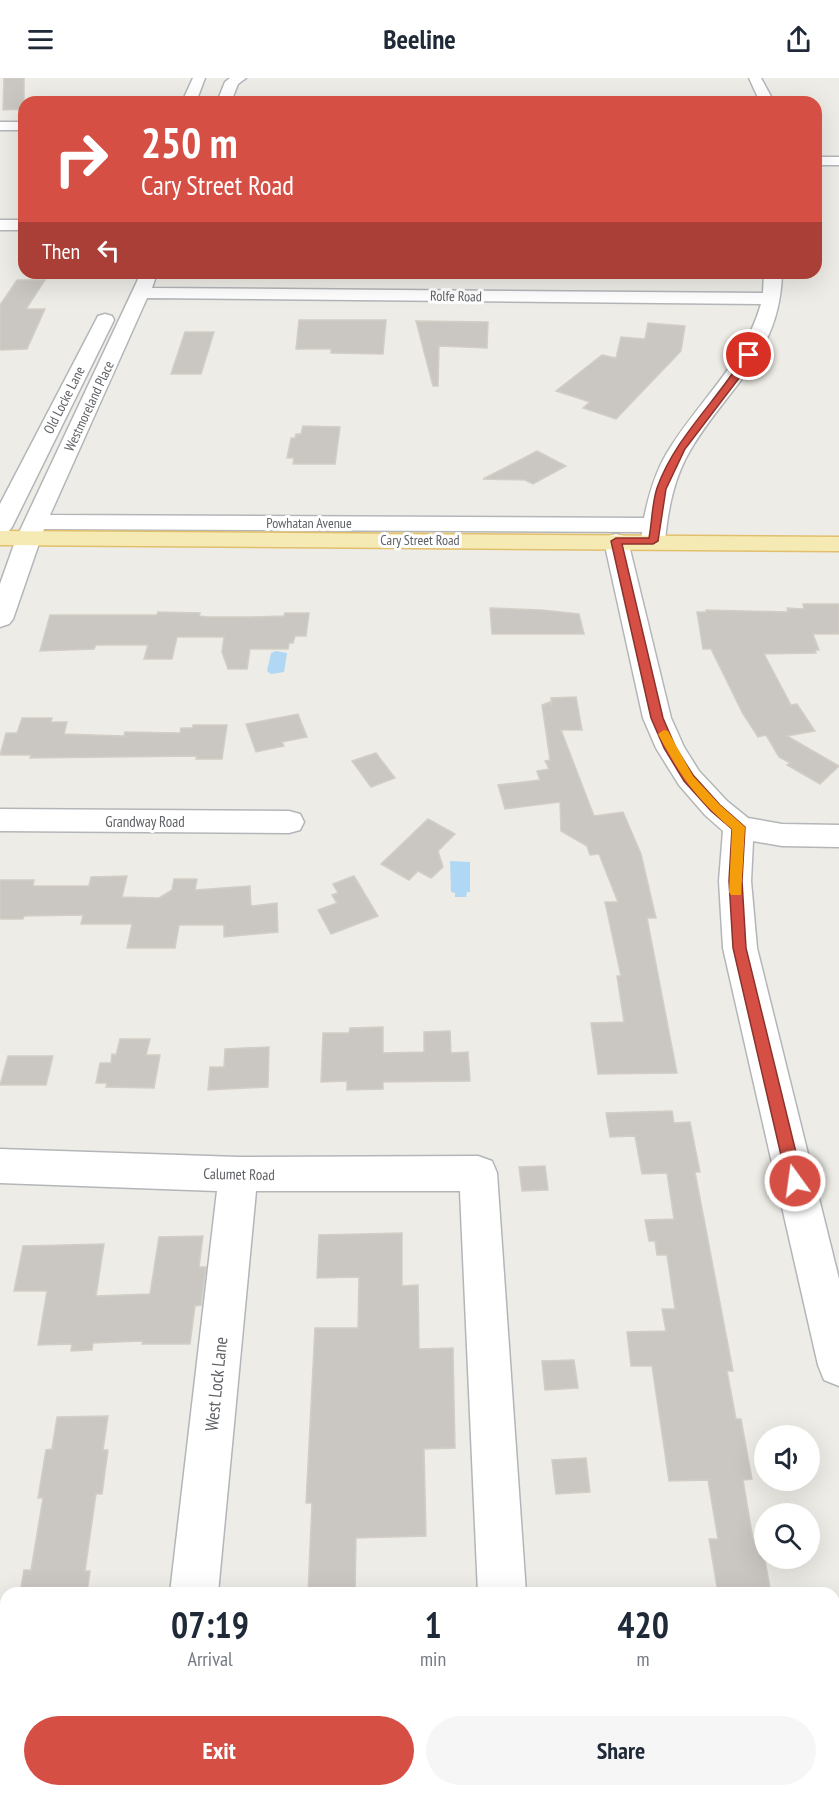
<!DOCTYPE html>
<html lang="en">
<head>
<meta charset="utf-8">
<style>
  body { margin:0; font-family:"PT Sans Narrow",sans-serif; background:#f6f6f7; color:#1f2937; height:100vh; display:flex; flex-direction:column; font-size:22px; white-space:nowrap }
  * { box-sizing:border-box; margin:0 }
  p { font-size:20px; color:#747a83 }
  .icon { flex:none; width:33px; height:33px; fill:none; stroke:currentColor; stroke-width:2; stroke-linecap:round; stroke-linejoin:round }
  .map { position:relative; flex:1; overflow:hidden }
  .side { position:absolute; left:0px; top:1509px; width:840px; height:210px; display:flex; flex-direction:column; background:#fff; border-radius:18px 18px 0 0; box-shadow:0 6px 24px #0002 }
  .side>* { flex:none }
  .guide { position:absolute; left:18px; top:18px; width:804px; height:183px; border-radius:18px; box-shadow:0 6px 24px #0002; background:#d54f45; color:#fff; overflow:hidden }
  .controls { position:absolute; left:754px; top:1347px; display:grid; gap:12px }
  .controls a { display:grid; place-items:center; width:66px; height:66px; border-radius:50%; background:#fff; box-shadow:0 6px 24px #0002; font-size:30px }
  .pin { position:absolute; display:grid; place-items:center; width:51px; height:51px; color:#fff; margin:-26px; border:3px solid #fff; border-radius:50%; box-shadow:0 2px 6px #0007 }
  .me { position:absolute; width:66px; margin:-33px; rotate:346deg; stroke-linejoin:round; filter:drop-shadow(0 0 4px #0008) }
  .turn { display:flex; align-items:center; gap:21px; height:126px; padding:0 24px; font-size:27px }
  .turn .icon { width:78px; height:78px; stroke-width:2.5 }
  .turn b { display:block; font-size:42px; line-height:51px }
  .then { display:flex; align-items:center; height:57px; padding:0 24px; background:#0003; gap:12px; font-size:22px }
  .eta { display:flex; justify-content:space-evenly; align-items:center; height:102px; text-align:center }
  .eta b { font-size:36px; font-weight:700; line-height:42px }
  .primary-button { display:flex; gap:12px; margin-top:auto; padding:12px 24px }
  .primary-button a { flex:1; height:69px; border-radius:36px; background:#d54f45; color:#fff; font-size:24px; font-weight:700; line-height:69px; text-align:center }
  .primary-button a+a { background:#f6f6f7; color:#1f2937 }
  header { display:flex; justify-content:space-between; align-items:center; height:78px; padding:0 24px; background:#fff; font-size:27px; font-weight:700 }
  .map>svg:first-child { display:block }
</style>
</head>
<body>
<header><svg class="icon" aria-label="menu" viewBox="0 0 24 24"><path d="M4 6h16M4 12h16M4 18h16"/></svg>Beeline<svg class="icon" aria-label="share" viewBox="0 0 24 24"><path d="M12 15V3M7 8l5-5 5 5M5 13v7h14v-7"/></svg></header>
<div class="map">
<svg width="839" height="1719" viewBox="0 0 839 1719">
  <rect width="100%" height="100%" fill="#eeece6"/>
  <!-- water -->
  <g fill="#b0d8f5">
    <path d="M 276,573 L 287,575 L 284,594 L 271,596 L 267,593 L 271,575 Z"/>
    <path d="M 450,783 L 470,784 L 470,814 L 467,814 L 466,819 L 455,819 L 455,815 L 451,814 Z"/>
  </g>
  <!-- building -->
  <g fill="#cac7c3" stroke="#d2cec5" stroke-width="1.5">
    <path d="M 4,0 L 24,0 L 24,31 L 3,32 Z"/>
    <path d="M 17,202 L 45,202 L 26,231 L 45,231 L 27,271 L 0,272 L 0,227 Z"/>
    <path d="M 299,242 L 386,242 L 383,276 L 331,275 L 331,271 L 296,271 Z"/>
    <path d="M 416,243 L 488,244 L 487,270 L 439,268 L 438,308 L 433,308 Z"/>
    <path d="M 648,245 L 685,248 L 681,273 L 616,341 L 583,330 L 590,324 L 556,313 L 602,277 L 616,280 L 621,259 L 645,261 Z"/>
    <path d="M 185,254 L 214,254 L 201,296 L 171,296 Z"/>
    <path d="M 303,348 L 340,349 L 335,386 L 293,386 L 294,380 L 287,380 L 291,360 L 295,360 L 296,356 L 301,356 Z"/>
    <path d="M 537,373 L 566,388 L 533,406 L 525,402 L 483,401 Z"/>
    <path d="M 803,526 L 839,526 L 839,556 L 813,556 L 819,572 L 815,572 L 816,575 L 764,576 L 791,627 L 797,626 L 815,653 L 787,658 L 839,688 L 820,706 L 787,687 L 790,685 L 779,679 L 766,657 L 758,659 L 743,636 L 711,571 L 703,571 L 697,534 L 706,534 L 706,532 L 788,534 L 787,530 L 804,531 Z"/>
    <path d="M 490,530 L 542,532 L 579,536 L 584,556 L 492,556 Z"/>
    <path d="M 158,534 L 200,535 L 199,538 L 208,539 L 250,539 L 284,538 L 285,535 L 309,535 L 306,558 L 295,558 L 293,565 L 289,565 L 288,571 L 250,571 L 247,591 L 228,591 L 222,574 L 224,559 L 177,559 L 172,581 L 144,581 L 148,567 L 96,567 L 94,571 L 40,573 L 50,537 L 157,537 Z"/>
    <path d="M 576,619 L 582,652 L 561,652 L 594,738 L 623,734 L 641,776 L 656,840 L 647,840 L 677,995 L 598,996 L 591,945 L 624,944 L 617,898 L 621,898 L 605,824 L 618,824 L 599,776 L 590,777 L 587,768 L 561,753 L 560,724 L 505,731 L 498,707 L 540,702 L 537,693 L 549,691 L 545,683 L 550,682 L 542,627 L 550,624 L 552,627 L 551,620 Z"/>
    <path d="M 298,636 L 307,659 L 282,664 L 284,668 L 256,674 L 246,646 Z"/>
    <path d="M 22,640 L 52,640 L 51,644 L 67,644 L 64,656 L 124,658 L 125,654 L 180,655 L 181,650 L 193,650 L 193,647 L 227,647 L 222,681 L 196,681 L 197,678 L 30,680 L 31,677 L 0,677 L 6,655 L 17,655 Z"/>
    <path d="M 376,675 L 395,700 L 371,709 L 352,683 Z"/>
    <path d="M 428,741 L 455,756 L 438,773 L 443,789 L 431,800 L 418,793 L 409,802 L 381,786 Z"/>
    <path d="M 127,798 L 122,819 L 159,820 L 172,812 L 174,801 L 197,801 L 195,812 L 250,808 L 251,828 L 277,825 L 278,854 L 224,859 L 224,847 L 179,847 L 175,870 L 127,870 L 132,846 L 81,846 L 83,837 L 24,838 L 23,841 L 0,841 L 0,802 L 34,802 L 33,808 L 89,808 L 91,799 Z"/>
    <path d="M 354,798 L 378,838 L 331,856 L 318,832 L 337,825 L 332,817 L 338,815 L 333,806 Z"/>
    <path d="M 383,949 L 383,975 L 424,974 L 424,954 L 450,953 L 451,975 L 468,974 L 470,1003 L 383,1004 L 383,1011 L 347,1012 L 347,1003 L 321,1004 L 323,955 L 349,955 L 350,950 Z"/>
    <path d="M 120,961 L 150,961 L 146,977 L 160,977 L 154,1010 L 106,1009 L 107,1005 L 96,1005 L 100,985 L 111,985 L 112,976 L 116,977 Z"/>
    <path d="M 269,969 L 268,1009 L 208,1012 L 210,989 L 224,989 L 225,971 Z"/>
    <path d="M 8,978 L 53,978 L 46,1007 L 0,1007 Z"/>
    <path d="M 672,1033 L 674,1045 L 690,1044 L 700,1094 L 695,1094 L 733,1293 L 727,1293 L 736,1341 L 741,1341 L 752,1401 L 743,1402 L 753,1461 L 761,1461 L 771,1515 L 718,1515 L 709,1461 L 718,1461 L 708,1402 L 669,1403 L 652,1288 L 631,1288 L 627,1254 L 666,1253 L 662,1231 L 675,1231 L 667,1177 L 657,1177 L 655,1163 L 649,1163 L 645,1142 L 674,1141 L 667,1095 L 642,1096 L 635,1058 L 610,1059 L 606,1035 Z"/>
    <path d="M 545,1088 L 548,1112 L 522,1113 L 519,1089 Z"/>
    <path d="M 402,1155 L 402,1208 L 418,1207 L 419,1271 L 453,1270 L 455,1370 L 424,1371 L 426,1458 L 356,1460 L 355,1515 L 308,1515 L 312,1425 L 306,1425 L 315,1250 L 358,1250 L 359,1199 L 317,1200 L 319,1157 Z"/>
    <path d="M 203,1158 L 199,1189 L 206,1189 L 201,1227 L 195,1228 L 190,1266 L 142,1266 L 143,1263 L 93,1265 L 92,1272 L 71,1273 L 72,1266 L 38,1267 L 47,1213 L 14,1213 L 23,1168 L 104,1166 L 96,1218 L 150,1216 L 159,1159 Z"/>
    <path d="M 574,1282 L 578,1310 L 545,1312 L 542,1283 Z"/>
    <path d="M 108,1338 L 103,1372 L 108,1372 L 102,1416 L 96,1416 L 85,1493 L 90,1493 L 87,1515 L 20,1515 L 24,1492 L 31,1492 L 43,1420 L 38,1420 L 46,1372 L 52,1371 L 57,1339 Z"/>
    <path d="M 586,1380 L 590,1414 L 556,1416 L 552,1382 Z"/>
  </g>
  <g fill="none" stroke-linecap="round" stroke-linejoin="round">
    <defs>
      <g id="minor">
        <path d="M 193,0 L 205,0 L 196,24 L 182,24 Z"/>
        <path d="M 230,0 L 246,0 L 238,6 L 231,24 L 217,24 L 225,4 Z"/>
        <path d="M 749,0 L 761,0 L 774,24 L 760,24 Z"/>
        <rect x="0" y="44" width="24" height="8"/>
        <rect x="816" y="79" width="23" height="8"/>
        <rect x="0" y="142" width="24" height="10"/>
        <path d="M 141,195 L 157,195 L 152,210 L 763,215 L 764,195 L 782,195 C 780,277 729,307 691,371 C 674,399 668,431 665,463 L 661,468 L 653,470 L 645,468 L 641,463 L 642,454 L 44,451 L 13,541 L 9,546 L 0,549 L 0,506 L 16,461 ZM 147,220 L 761,226 C 745,283 700,322 670,370 C 656,391 649,416 644,440 L 50,437 Z"/>
        <path d="M 105,236 L 112,238 L 114,242 L 12,449 L 8,454 L 0,456 L 0,426 L 96,242 L 98,238 Z"/>
        <path d="M 616,456 L 624,458 L 628,463 L 671,640 L 684,669 L 699,693 L 727,723 L 748,740 L 782,746 L 839,747 L 839,769 L 782,768 L 753,763 L 751,803 L 757,870 L 839,1201 L 839,1308 L 824,1302 L 818,1287 L 723,870 L 719,803 L 723,753 L 705,737 L 679,707 L 656,670 L 643,640 L 604,463 L 608,458 Z"/>
        <path d="M 0,731 L 289,733 L 300,736 L 304,744 L 300,752 L 289,755 L 0,753 Z"/>
        <path d="M 0,1071 L 238,1079 L 478,1078 L 492,1083 L 497,1095 L 526,1515 L 478,1515 L 460,1113 L 256,1113 L 218,1515 L 170,1515 L 217,1113 L 0,1105 Z"/>
        <path d="M 148,1713 L 200,1713 L 200,1719 L 146,1719 Z"/>
        <path d="M 488,1713 L 540,1713 L 541,1719 L 487,1719 Z"/>
      </g>
      <path id="major" d="M 0,453 L 839,459 L 839,473 L 0,467 Z"/>
    </defs>
    <!-- minor casing -->
    <use href="#minor" stroke="#b3b6b9" stroke-width="3"/>
    <!-- major casing -->
    <use href="#major" stroke="#e1bf6d" stroke-width="3"/>
    <!-- minor -->
    <use href="#minor" fill="#fff" fill-rule="evenodd"/>
    <!-- major -->
    <use href="#major" fill="#f6eab4" fill-rule="evenodd"/>
  </g>
  <!-- route -->
  <path fill="#d54f45" stroke="#8a332d" stroke-width="1.5" d="M 746,275 L 753,277 L 746,291 L 685,371 L 666,411 L 658,463 L 653,466 L 622,466 L 663,640 L 676,670 L 693,697 L 720,727 L 745,749 L 742,803 L 746,870 L 803,1103 L 801,1108 L 795,1110 L 789,1108 L 787,1103 L 733,870 L 729,803 L 732,751 L 711,733 L 684,703 L 664,670 L 651,640 L 611,463 L 616,460 L 649,460 C 652,444 652,425 657,410 C 675,359 719,321 746,275 Z"/>
  <!-- slow -->
  <path fill="#f59e0b" d="M 664,652 L 668,653 L 693,698 L 720,727 L 745,749 L 741,817 L 731,817 L 729,814 L 732,751 C 695,720 681,698 658,656 Z"/>
  <g text-anchor="middle" dominant-baseline="central" stroke-width="6" stroke-linejoin="round" paint-order="stroke">
    <!-- far-street labels -->
    <g font-size="14" fill="#5e6165" stroke="#fff">
      <text transform="translate(456 218) rotate(1)">Rolfe Road</text>
      <text transform="translate(64 322) rotate(-63)">Old Locke Lane</text>
      <text transform="translate(89 328) rotate(-65)">Westmoreland Place</text>
      <text x="309" y="445">Powhatan Avenue</text>
      <text x="420" y="462">Cary Street Road</text>
    </g>
    <!-- street labels -->
    <g font-size="15" fill="#5e6165" stroke="#fff">
      <text x="145" y="743">Grandway Road</text>
      <text transform="translate(239 1096) rotate(1)">Calumet Road</text>
    </g>
    <!-- near-street labels -->
    <g font-size="18" fill="#5e6165" stroke="#fff">
      <text transform="translate(216 1306) rotate(-84)">West Lock Lane</text>
    </g>
  </g>
</svg>
<div class="controls">
<a><svg class="icon" aria-label="sound" viewBox="0 0 24 24"><path d="M4 9h4l5-4v14l-5-4H4zM17 9q2 3 0 6"/></svg></a>
<a><svg class="icon" aria-label="search" viewBox="0 0 24 24"><circle cx="10" cy="10" r="6"/><path d="M15 15l6 6"/></svg></a>
</div>
<div class="pin" style="left:749px;top:277px;background:#d93025"><svg class="icon" aria-label="arrive" viewBox="0 0 24 24"><path d="M6 21V4h12l-3 4 3 4H6"/></svg></div>
<svg class="me" style="left:795px;top:1103px" viewBox="-20 -20 40 40"><circle r="17" fill="#d54f45" stroke="#fff" stroke-width="3"/><path d="M0-11L8 9 0 5-8 9z" fill="#fff"/></svg>
<div class="guide">
<div class="turn"><svg class="icon" aria-label="right" viewBox="0 0 24 24"><path d="M7 20v-9h11M14 6l5 5-5 5"/></svg><div><b>250 m</b>Cary Street Road</div></div>
<div class="then">Then<svg class="icon" aria-label="left" viewBox="0 0 24 24"><path d="M17 20v-9H6M10 6l-5 5 5 5"/></svg></div>
</div>
<section class="side">
<div class="eta">
<div><b>07:19</b><p>Arrival</p></div>
<div><b>1</b><p>min</p></div>
<div><b>420</b><p>m</p></div>
</div>
<div class="primary-button"><a>Exit</a><a>Share</a></div>
</section>
</div>
</body>
</html>
